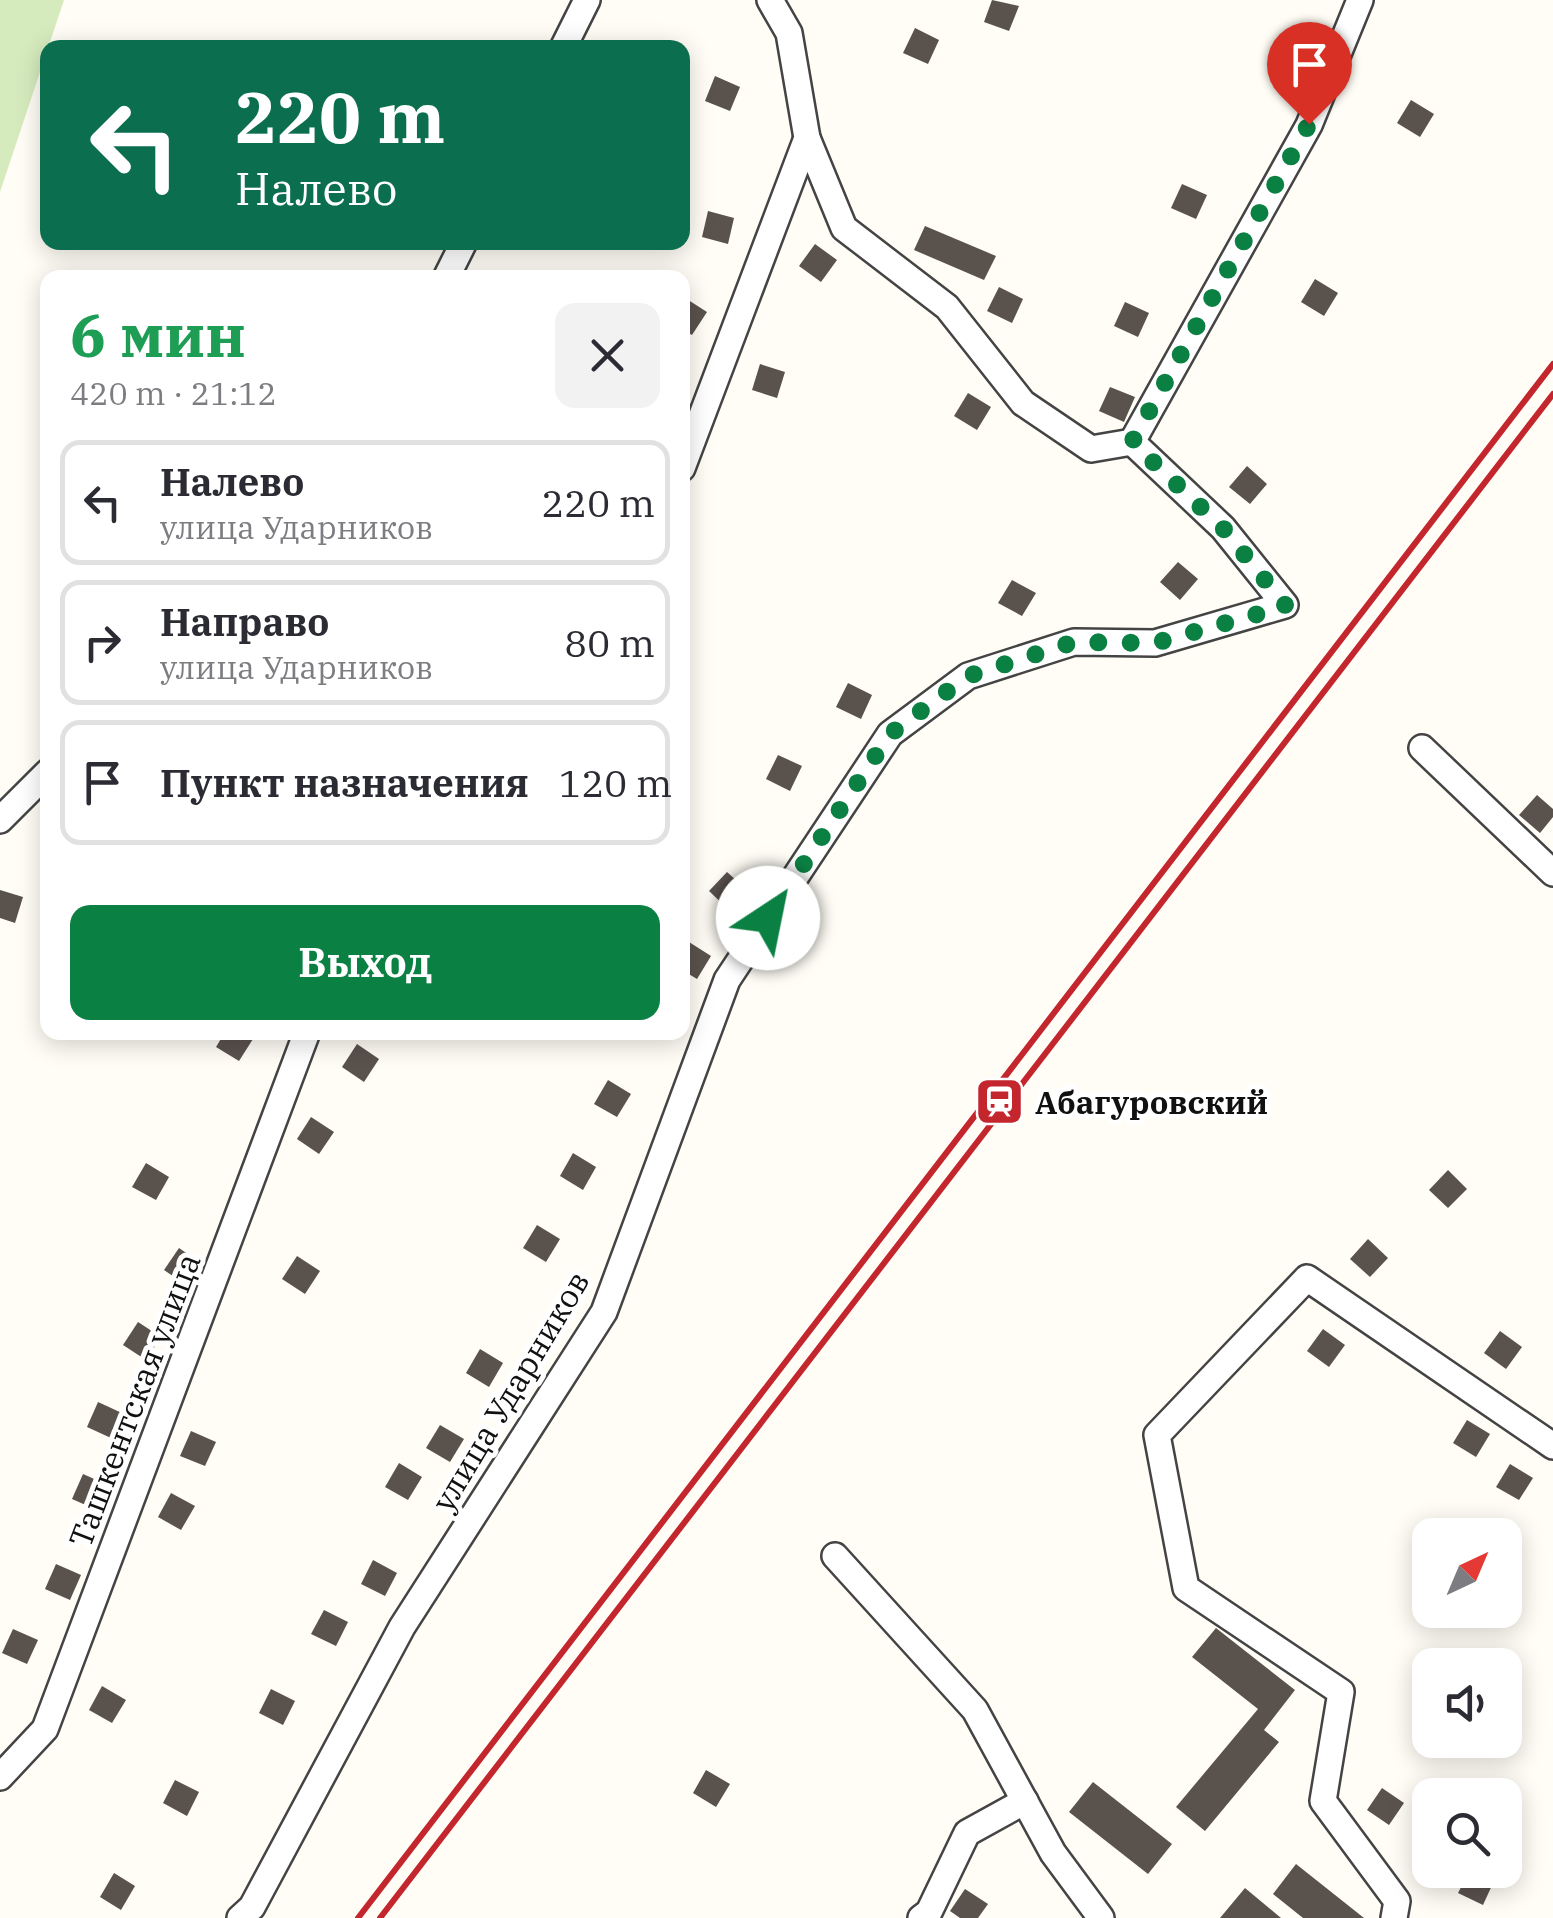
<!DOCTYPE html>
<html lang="ru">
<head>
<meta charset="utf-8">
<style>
  body { margin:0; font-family:"IBM Plex Serif",serif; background:#f2f2f3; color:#2b2b33; height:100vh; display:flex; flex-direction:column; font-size:38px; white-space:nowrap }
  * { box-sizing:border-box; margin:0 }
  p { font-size:32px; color:#7c7c81 }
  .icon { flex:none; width:55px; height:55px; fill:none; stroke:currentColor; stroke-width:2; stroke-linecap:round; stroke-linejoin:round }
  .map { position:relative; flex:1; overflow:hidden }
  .drawer { position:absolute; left:40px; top:270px; width:650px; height:770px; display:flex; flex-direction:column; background:#fff; border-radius:20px; box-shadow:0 5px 25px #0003 }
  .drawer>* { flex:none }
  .top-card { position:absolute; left:40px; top:40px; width:650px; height:210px; border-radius:20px; box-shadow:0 5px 25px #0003; background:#0b6e4f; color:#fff; overflow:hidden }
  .needle { width:65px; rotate:44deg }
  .buttons { position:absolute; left:1412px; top:1518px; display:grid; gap:20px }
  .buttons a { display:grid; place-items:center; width:110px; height:110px; border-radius:20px; background:#fff; box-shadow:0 5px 25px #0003; font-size:50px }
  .pin { position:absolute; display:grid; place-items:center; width:85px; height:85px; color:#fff; margin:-102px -42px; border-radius:50% 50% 50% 0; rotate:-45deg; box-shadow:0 0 10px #0007 }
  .pin .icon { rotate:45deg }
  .me { position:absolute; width:110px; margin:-55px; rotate:34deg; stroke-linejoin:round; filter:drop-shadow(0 0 8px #0008) }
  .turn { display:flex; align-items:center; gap:35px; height:210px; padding:0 30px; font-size:45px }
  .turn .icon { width:130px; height:130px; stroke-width:2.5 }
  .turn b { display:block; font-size:70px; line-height:85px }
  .round { display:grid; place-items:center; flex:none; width:105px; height:105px; border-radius:20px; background:#f2f2f3 }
  .head { display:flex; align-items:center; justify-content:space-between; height:170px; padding:0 30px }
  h1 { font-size:60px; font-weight:700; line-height:75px; color:#1e9e55 }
  .cta { display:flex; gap:20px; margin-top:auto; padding:20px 30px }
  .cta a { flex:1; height:115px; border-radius:20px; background:#0b8043; color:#fff; font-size:40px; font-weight:700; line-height:115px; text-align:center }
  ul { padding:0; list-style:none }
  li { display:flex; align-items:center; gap:30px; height:125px; margin:0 20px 15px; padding:0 10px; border:5px solid #e1e1e2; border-radius:20px }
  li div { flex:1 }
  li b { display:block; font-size:38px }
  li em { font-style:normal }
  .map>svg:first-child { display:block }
</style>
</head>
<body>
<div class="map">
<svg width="1553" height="1918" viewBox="0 0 1553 1918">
  <rect width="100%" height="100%" fill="#fffdf5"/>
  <!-- green -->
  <path fill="#d5ebbd" d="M 0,0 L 64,0 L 0,192 Z"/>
  <!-- building -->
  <g fill="#5a524d">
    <path d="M 992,0 L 1019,6 L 1009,31 L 984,22 Z"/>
    <path d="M 915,28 L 939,40 L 928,64 L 903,53 Z"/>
    <path d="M 715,76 L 740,87 L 730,111 L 705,101 Z"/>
    <path d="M 1411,100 L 1434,114 L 1420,137 L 1397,123 Z"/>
    <path d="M 1182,184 L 1207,195 L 1196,219 L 1171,208 Z"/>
    <path d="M 708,211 L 734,218 L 728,244 L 702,237 Z"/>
    <path d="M 925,226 L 996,256 L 984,280 L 914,250 Z"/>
    <path d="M 815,244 L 837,260 L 821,282 L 799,266 Z"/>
    <path d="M 1315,279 L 1338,293 L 1324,316 L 1301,302 Z"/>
    <path d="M 999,287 L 1023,299 L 1012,323 L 987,311 Z"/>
    <path d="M 682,296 L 707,312 L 692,335 L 682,329 Z"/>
    <path d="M 1125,302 L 1149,313 L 1138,337 L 1114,326 Z"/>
    <path d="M 760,364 L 785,372 L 777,398 L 752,390 Z"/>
    <path d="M 1110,387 L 1135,397 L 1124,422 L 1099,411 Z"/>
    <path d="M 968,393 L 991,407 L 977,430 L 954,416 Z"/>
    <path d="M 1247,466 L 1267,484 L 1250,504 L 1229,487 Z"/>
    <path d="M 1178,562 L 1198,579 L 1180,600 L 1160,582 Z"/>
    <path d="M 1012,580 L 1036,593 L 1022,616 L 998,603 Z"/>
    <path d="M 848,683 L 872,695 L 861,719 L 836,707 Z"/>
    <path d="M 778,755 L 802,766 L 790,791 L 766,779 Z"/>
    <path d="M 1537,795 L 1553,809 L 1553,817 L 1540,833 L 1519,815 Z"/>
    <path d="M 727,872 L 747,890 L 729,910 L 709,891 Z"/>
    <path d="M 0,890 L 23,897 L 15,923 L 0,918 Z"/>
    <path d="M 689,942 L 711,956 L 697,979 L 682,970 L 682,952 Z"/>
    <path d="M 225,1032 L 244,1032 L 253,1039 L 239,1061 L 216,1047 Z"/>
    <path d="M 357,1044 L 379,1059 L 364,1082 L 342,1067 Z"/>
    <path d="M 608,1080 L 631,1094 L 617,1117 L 594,1104 Z"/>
    <path d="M 311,1117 L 334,1132 L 319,1154 L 297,1139 Z"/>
    <path d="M 573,1153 L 596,1167 L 583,1190 L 560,1176 Z"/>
    <path d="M 146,1163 L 169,1177 L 156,1200 L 132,1187 Z"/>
    <path d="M 1448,1170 L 1467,1189 L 1448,1208 L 1429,1190 Z"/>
    <path d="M 537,1225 L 560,1239 L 546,1262 L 523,1248 Z"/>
    <path d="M 1368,1239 L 1388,1258 L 1370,1277 L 1350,1259 Z"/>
    <path d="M 179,1248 L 201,1263 L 186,1285 L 164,1270 Z"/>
    <path d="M 297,1256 L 320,1271 L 305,1294 L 282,1279 Z"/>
    <path d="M 138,1322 L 161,1337 L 146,1360 L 123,1345 Z"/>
    <path d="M 1323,1329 L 1345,1345 L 1329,1367 L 1307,1351 Z"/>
    <path d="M 1500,1331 L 1522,1347 L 1506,1369 L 1484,1353 Z"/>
    <path d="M 480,1349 L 503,1363 L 489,1387 L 466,1373 Z"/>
    <path d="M 98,1402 L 122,1413 L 111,1438 L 87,1427 Z"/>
    <path d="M 1467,1420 L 1490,1434 L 1476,1457 L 1453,1443 Z"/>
    <path d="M 440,1425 L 464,1439 L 450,1462 L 426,1448 Z"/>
    <path d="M 191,1431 L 216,1442 L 205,1466 L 180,1456 Z"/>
    <path d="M 399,1463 L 422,1477 L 408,1500 L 385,1487 Z"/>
    <path d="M 1510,1464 L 1533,1478 L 1519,1500 L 1496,1487 Z"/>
    <path d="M 83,1474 L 108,1485 L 97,1510 L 72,1499 Z"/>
    <path d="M 171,1493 L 195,1506 L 181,1530 L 158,1517 Z"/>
    <path d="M 373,1560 L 397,1573 L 385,1596 L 361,1584 Z"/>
    <path d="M 56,1564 L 81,1575 L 70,1600 L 45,1589 Z"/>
    <path d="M 324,1610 L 348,1622 L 336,1646 L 311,1634 Z"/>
    <path d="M 1216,1628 L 1295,1690 L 1264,1730 L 1279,1742 L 1205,1831 L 1176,1807 L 1258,1709 L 1192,1657 Z"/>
    <path d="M 13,1629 L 38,1640 L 27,1664 L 2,1653 Z"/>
    <path d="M 102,1686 L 126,1700 L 112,1723 L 89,1710 Z"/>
    <path d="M 271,1689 L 295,1701 L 283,1725 L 259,1713 Z"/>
    <path d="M 706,1770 L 730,1784 L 716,1807 L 693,1793 Z"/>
    <path d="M 175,1780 L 199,1792 L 187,1816 L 163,1803 Z"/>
    <path d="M 1093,1782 L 1172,1844 L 1148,1874 L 1069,1812 Z"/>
    <path d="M 1382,1788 L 1404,1803 L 1389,1825 L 1367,1810 Z"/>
    <path d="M 1296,1864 L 1364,1918 L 1303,1918 L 1273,1894 Z"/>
    <path d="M 1470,1870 L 1494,1881 L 1483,1905 L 1458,1893 Z"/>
    <path d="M 114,1873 L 135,1886 L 121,1910 L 100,1897 Z"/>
    <path d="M 1245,1888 L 1281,1918 L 1220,1918 Z"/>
    <path d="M 965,1889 L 988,1904 L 978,1918 L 960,1918 L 950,1911 Z"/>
  </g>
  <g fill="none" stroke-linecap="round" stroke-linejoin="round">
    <defs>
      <g id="minor">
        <path d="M 770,0 L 789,33 L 807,138 L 844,228 L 947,307 L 1023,403 L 1091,449 L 1132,442"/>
        <path d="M 563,48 L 587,0"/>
        <path d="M 446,278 L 464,242"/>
        <path d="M 682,468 L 807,138"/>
        <path d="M 1422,748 L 1553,873"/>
        <path d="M 0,820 L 48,772"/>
        <path d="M 835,1556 L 975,1710 L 1053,1853 L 1101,1918"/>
        <path d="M 0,1777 L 45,1729 L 307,1032"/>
        <path d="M 240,1918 L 252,1907 L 402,1627 L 604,1312 L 727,980 L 890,734 L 968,676 L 1074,642 L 1155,643 L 1285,605 L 1223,528 L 1132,442 L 1309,125 L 1360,0"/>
        <path d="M 921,1918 L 929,1912 L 967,1833 L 1025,1801"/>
        <path d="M 1394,1918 L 1397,1901 L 1323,1801 L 1341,1692 L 1186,1588 L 1157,1435 L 1307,1278 L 1553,1446"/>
      </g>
    </defs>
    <!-- minor casing -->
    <use href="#minor" stroke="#444" stroke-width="30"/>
    <!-- minor -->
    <use href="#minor" stroke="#fff" stroke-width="25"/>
    <!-- rail -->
    <g stroke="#c4262e" stroke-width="6">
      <path d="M 358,1918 L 1553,364"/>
      <path d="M 380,1918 L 1553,394"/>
    </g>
  </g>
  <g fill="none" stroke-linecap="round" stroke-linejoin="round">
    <!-- route -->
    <path stroke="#0b8043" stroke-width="18" stroke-dasharray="0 32.4" d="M 768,918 L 890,734 L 968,676 L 1074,642 L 1155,643 L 1286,606 L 1223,528 L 1132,442 L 1309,124"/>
  </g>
  <!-- icons -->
  <defs>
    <symbol id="station-square" viewBox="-11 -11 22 22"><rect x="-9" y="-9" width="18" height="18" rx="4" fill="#c4262e" stroke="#fff"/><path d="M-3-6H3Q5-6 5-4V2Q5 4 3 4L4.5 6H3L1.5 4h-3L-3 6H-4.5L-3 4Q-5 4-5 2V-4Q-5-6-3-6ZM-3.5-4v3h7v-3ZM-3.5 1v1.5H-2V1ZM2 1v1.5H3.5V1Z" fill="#fff"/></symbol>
  </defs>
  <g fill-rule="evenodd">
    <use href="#station-square" x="972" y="1074" width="55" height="55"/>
  </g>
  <g text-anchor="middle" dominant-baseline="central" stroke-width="10" stroke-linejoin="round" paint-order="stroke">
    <!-- poi labels -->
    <g font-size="32" font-weight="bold" fill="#111" stroke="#fff" text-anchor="start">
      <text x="1035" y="1102">Абагуровский</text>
    </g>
    <!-- street labels -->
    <g font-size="32" fill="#111" stroke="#fff">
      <text transform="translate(510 1391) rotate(-59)">улица Ударников</text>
      <text transform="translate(134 1400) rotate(-69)">Ташкентская улица</text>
    </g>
  </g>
</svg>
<div class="buttons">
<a><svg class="needle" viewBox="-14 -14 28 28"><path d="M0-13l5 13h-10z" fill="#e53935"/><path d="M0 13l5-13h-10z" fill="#7c7c81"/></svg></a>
<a><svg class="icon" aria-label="sound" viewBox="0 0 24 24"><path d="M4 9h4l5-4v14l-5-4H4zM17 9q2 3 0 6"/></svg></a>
<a><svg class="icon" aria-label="search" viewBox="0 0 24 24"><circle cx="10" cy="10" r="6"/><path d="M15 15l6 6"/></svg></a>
</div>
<div class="pin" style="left:1309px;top:124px;background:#d93025"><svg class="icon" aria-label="arrive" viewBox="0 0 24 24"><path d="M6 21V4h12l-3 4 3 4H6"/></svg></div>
<svg class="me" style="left:768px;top:918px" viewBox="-20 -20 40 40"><circle r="19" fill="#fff"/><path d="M0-13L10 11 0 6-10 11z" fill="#0b8043"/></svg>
<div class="top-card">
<div class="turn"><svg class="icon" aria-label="left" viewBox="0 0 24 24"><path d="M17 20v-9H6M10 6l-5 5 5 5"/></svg><div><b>220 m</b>Налево</div></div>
</div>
<section class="drawer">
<div class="head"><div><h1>6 мин</h1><p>420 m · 21:12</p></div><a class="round"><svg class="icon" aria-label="close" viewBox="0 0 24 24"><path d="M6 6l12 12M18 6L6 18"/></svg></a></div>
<ul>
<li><svg class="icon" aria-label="left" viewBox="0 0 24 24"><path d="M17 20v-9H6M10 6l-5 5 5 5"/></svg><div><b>Налево</b><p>улица Ударников</p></div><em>220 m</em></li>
<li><svg class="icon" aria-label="right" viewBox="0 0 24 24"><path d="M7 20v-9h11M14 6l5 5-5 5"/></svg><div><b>Направо</b><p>улица Ударников</p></div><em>80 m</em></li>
<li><svg class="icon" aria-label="arrive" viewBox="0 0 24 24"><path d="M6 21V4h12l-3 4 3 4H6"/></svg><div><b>Пункт назначения</b></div><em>120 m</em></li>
</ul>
<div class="cta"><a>Выход</a></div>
</section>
</div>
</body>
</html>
